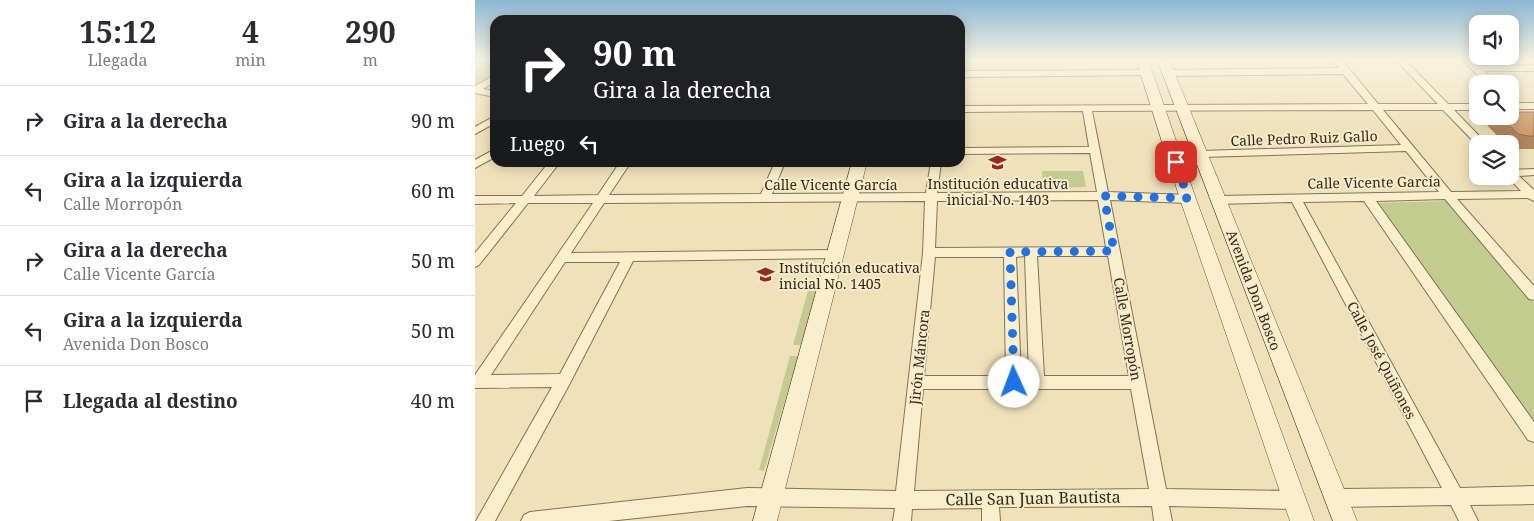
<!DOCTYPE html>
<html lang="es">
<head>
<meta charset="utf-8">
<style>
  body { margin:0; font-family:"Noto Serif",serif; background:#f7f7f7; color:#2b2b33; height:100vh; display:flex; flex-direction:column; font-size:19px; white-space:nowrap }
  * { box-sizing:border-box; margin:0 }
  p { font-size:16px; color:#7c7c81 }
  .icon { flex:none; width:28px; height:28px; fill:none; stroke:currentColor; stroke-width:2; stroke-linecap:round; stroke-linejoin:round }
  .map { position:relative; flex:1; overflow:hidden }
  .panel { display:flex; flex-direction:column; background:#fff; width:475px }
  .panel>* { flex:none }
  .top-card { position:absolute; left:15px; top:15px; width:475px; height:152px; border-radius:15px; box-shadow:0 2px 12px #0003; background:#202124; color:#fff; overflow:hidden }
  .fabs { position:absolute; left:994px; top:15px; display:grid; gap:10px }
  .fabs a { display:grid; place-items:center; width:50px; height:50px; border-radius:10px; background:#fff; box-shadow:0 2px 12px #0003; font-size:25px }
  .pin { position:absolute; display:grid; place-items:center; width:42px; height:42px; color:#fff; margin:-21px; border-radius:10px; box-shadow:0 2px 8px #0006 }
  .me { position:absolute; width:55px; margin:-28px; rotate:358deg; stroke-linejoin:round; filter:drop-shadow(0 0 4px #0008) }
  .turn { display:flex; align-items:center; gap:18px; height:105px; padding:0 20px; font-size:22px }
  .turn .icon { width:65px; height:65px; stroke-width:2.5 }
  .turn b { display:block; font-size:35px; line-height:42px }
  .then { display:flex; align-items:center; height:48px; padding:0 20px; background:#0003; gap:10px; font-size:19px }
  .eta { display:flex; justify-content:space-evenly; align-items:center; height:85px; text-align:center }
  .eta b { font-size:30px; font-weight:700; line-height:35px }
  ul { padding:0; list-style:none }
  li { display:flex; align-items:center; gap:15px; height:70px; padding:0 20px; border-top:1px solid #e1e1e2 }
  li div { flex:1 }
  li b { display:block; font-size:19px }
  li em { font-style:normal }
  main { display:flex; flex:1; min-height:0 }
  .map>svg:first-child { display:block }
</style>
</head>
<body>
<main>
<section class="panel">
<div class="eta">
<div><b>15:12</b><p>Llegada</p></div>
<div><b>4</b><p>min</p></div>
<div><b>290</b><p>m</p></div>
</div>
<ul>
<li><svg class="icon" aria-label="right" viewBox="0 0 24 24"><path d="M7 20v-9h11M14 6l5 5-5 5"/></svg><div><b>Gira a la derecha</b></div><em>90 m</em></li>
<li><svg class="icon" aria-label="left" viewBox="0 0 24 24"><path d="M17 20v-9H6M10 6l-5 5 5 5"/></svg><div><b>Gira a la izquierda</b><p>Calle Morropón</p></div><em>60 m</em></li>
<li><svg class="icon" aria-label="right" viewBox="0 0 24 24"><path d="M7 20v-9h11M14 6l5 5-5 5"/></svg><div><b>Gira a la derecha</b><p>Calle Vicente García</p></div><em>50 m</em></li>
<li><svg class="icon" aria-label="left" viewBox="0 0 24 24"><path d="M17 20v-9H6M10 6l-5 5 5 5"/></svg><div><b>Gira a la izquierda</b><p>Avenida Don Bosco</p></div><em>50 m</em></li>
<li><svg class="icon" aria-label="arrive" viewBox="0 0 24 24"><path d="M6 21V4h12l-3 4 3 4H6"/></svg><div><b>Llegada al destino</b></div><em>40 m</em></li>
</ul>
</section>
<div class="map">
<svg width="1059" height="521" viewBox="0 0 1059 521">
  <rect width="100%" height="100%" fill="#efe2ba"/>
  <!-- green -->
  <g fill="#c1cc8e">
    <path d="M 0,59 L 20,59 L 20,76 L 4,85 L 0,84 Z"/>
    <path d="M 567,171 L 608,171 L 611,187 L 568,188 Z"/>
    <path d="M 972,201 L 1059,303 L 1059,429 L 899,203 Z"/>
    <path d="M 334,287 L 342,287 L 326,345 L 318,345 Z"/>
    <path d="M 315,356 L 323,356 L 289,471 L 284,470 Z"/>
  </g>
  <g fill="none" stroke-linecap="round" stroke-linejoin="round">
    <defs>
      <g id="street">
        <path d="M 857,59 L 866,59 L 903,104 L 963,104 L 920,59 L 929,59 L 973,104 L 1002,104 L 1002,110 L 979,110 L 1012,144 L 1002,145 L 968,110 L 908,110 L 976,192 L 1046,191 L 1032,176 L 1035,176 L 1035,170 L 1059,169 L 1059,175 L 1044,176 L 1059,190 L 1059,201 L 1053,198 L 982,199 L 1059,286 L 1059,300 L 1054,299 L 970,199 L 901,201 L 1059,422 L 1059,442 L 1053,440 L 889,201 L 828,202 L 985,488 L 1059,486 L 1059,504 L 995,505 L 1003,521 L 984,521 L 976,505 L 861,507 L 855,504 L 852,498 L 855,492 L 861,489 L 967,488 L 817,202 L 744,204 L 738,200 L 744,196 L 964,192 L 931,151 L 726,157 L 721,154 L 726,151 L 926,145 L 898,110 L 617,111 L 633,192 L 713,195 L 719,199 L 713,203 L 635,200 L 691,489 L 819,491 L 825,494 L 828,500 L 825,506 L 819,509 L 694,506 L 697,521 L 679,521 L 677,506 L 524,507 L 525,521 L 507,521 L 507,508 L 437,509 L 436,521 L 418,521 L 420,508 L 272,506 L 134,521 L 46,521 L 49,515 L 55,512 L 272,488 L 421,491 L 448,253 L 450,201 L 129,203 L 96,253 L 362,250 L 366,251 L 368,254 L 366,257 L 362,258 L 158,261 L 94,385 L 20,521 L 1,521 L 77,387 L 0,388 L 0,375 L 118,203 L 53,203 L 4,265 L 0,267 L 0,253 L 41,203 L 0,204 L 0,196 L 47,196 L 74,162 L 85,162 L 59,196 L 123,195 L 145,162 L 156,162 L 134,195 L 286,194 L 300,162 L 310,162 L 297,194 L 451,193 L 456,162 L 466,162 L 462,193 L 622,192 L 615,153 L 485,154 L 485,148 L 614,147 L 608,111 L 485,112 L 485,106 L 893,104 L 868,74 L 693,76 L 689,73 L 693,70 L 864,68 ZM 623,200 L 631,247 L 460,248 L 462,201 ZM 550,256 L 554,376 L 546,376 L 541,257 ZM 562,256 L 633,256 L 654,376 L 569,376 ZM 460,257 L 529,257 L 531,376 L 449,376 ZM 90,262 L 145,262 L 85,374 L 16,375 ZM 448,389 L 656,389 L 674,489 L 439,491 Z"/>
        <path d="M 986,59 L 996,59 L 1003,66 L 1059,65 L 1059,71 L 1009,71 L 1022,84 L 1012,84 Z"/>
        <path d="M 671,70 L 675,73 L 674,75 L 485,77 L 485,71 Z"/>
        <path d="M 20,75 L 20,82 L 8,89 L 20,91 L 20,97 L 0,93 L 0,86 Z"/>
        <rect x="1035" y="103" width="24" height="6"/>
        <path d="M 20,116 L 20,123 L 0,134 L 0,127 Z"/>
        <path d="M 20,149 L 20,157 L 0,168 L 0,160 Z"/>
      </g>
      <g id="secondary">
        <path d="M 661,59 L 673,59 L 721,199 L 839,521 L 815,521 L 705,199 Z"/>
        <path d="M 682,59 L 694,59 L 882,521 L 858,521 Z"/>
        <path d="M 377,162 L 392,162 L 302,521 L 278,521 Z"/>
      </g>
    </defs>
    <!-- street casing -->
    <use href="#street" stroke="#867254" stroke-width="2"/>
    <!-- secondary casing -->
    <use href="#secondary" stroke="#675238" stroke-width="1"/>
    <!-- street -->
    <use href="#street" fill="#faefcd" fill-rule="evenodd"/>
    <!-- secondary -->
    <use href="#secondary" fill="#faefcd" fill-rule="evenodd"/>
  </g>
  <!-- wall -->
  <path fill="#b2865f" d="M 1059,112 L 1059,149 L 1043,149 L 1035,147 L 1035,144 L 1030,144 L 1012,125 L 1018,116 L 1035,116 Z"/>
  <!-- building -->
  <path fill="#cf9c6e" stroke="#916d4d" d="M 1035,112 L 1059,112 L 1059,136 L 1053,136 L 1043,134 L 1025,116 L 1035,116 Z"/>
  <!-- sky -->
  <linearGradient id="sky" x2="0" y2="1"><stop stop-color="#8bb8d5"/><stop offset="0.45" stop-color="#f8f2e0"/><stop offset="1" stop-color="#f8f2e0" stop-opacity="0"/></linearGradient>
  <rect width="1059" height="132" fill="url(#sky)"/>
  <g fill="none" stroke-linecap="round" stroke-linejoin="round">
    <!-- route -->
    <path stroke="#1a73e8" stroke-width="9" stroke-dasharray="0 16.2" d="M 539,382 L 535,252 L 639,251 L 629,196 L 713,198 L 701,162"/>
  </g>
  <!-- icons -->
  <defs>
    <symbol id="school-bare" viewBox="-9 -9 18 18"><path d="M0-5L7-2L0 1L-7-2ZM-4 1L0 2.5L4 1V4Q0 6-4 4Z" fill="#962922" stroke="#f6ecca" stroke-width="2.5" paint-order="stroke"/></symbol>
  </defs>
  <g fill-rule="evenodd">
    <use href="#school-bare" x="510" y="150" width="25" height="25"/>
    <use href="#school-bare" x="278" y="262" width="25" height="25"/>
  </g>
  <g text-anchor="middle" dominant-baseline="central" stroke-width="4" stroke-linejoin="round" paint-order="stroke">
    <!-- street labels -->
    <g font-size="14" fill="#34281a" stroke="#f6ecca">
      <text transform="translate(829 138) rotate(-2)">Calle Pedro Ruiz Gallo</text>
      <text transform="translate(899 182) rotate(-1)">Calle Vicente García</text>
      <text x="356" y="184">Calle Vicente García</text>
      <text transform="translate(779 290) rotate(69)">Avenida Don Bosco</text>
      <text transform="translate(653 329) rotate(80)">Calle Morropón</text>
      <text transform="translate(444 357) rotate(-84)">Jirón Máncora</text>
      <text transform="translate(907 360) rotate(62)">Calle José Quiñones</text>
    </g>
    <!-- poi labels -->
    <g font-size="14" fill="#34281a" stroke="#f6ecca">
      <text x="523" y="183">Institución educativa<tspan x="523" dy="16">inicial No. 1403</tspan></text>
      <text x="304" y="267" text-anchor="start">Institución educativa<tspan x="304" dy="16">inicial No. 1405</tspan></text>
    </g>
    <!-- near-street labels -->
    <g font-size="16" fill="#34281a" stroke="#f6ecca">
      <text transform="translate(558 498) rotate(-1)">Calle San Juan Bautista</text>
    </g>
  </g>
</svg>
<div class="fabs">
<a><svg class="icon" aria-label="sound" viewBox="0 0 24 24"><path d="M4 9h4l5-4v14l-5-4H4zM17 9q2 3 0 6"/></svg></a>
<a><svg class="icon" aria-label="search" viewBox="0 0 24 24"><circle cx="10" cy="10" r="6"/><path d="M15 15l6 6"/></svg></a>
<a><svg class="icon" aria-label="layers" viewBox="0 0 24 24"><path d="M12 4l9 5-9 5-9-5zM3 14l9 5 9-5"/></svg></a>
</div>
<div class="pin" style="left:701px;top:162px;background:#d93025"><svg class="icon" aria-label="arrive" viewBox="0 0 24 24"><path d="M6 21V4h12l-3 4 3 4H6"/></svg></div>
<svg class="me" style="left:539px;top:382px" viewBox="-20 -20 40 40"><circle r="19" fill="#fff"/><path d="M0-13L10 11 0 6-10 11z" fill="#1a73e8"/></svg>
<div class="top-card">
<div class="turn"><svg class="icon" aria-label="right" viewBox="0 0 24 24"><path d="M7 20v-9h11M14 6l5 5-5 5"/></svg><div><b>90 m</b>Gira a la derecha</div></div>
<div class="then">Luego<svg class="icon" aria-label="left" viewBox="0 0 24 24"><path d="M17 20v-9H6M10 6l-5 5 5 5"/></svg></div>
</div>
</div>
</main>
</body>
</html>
